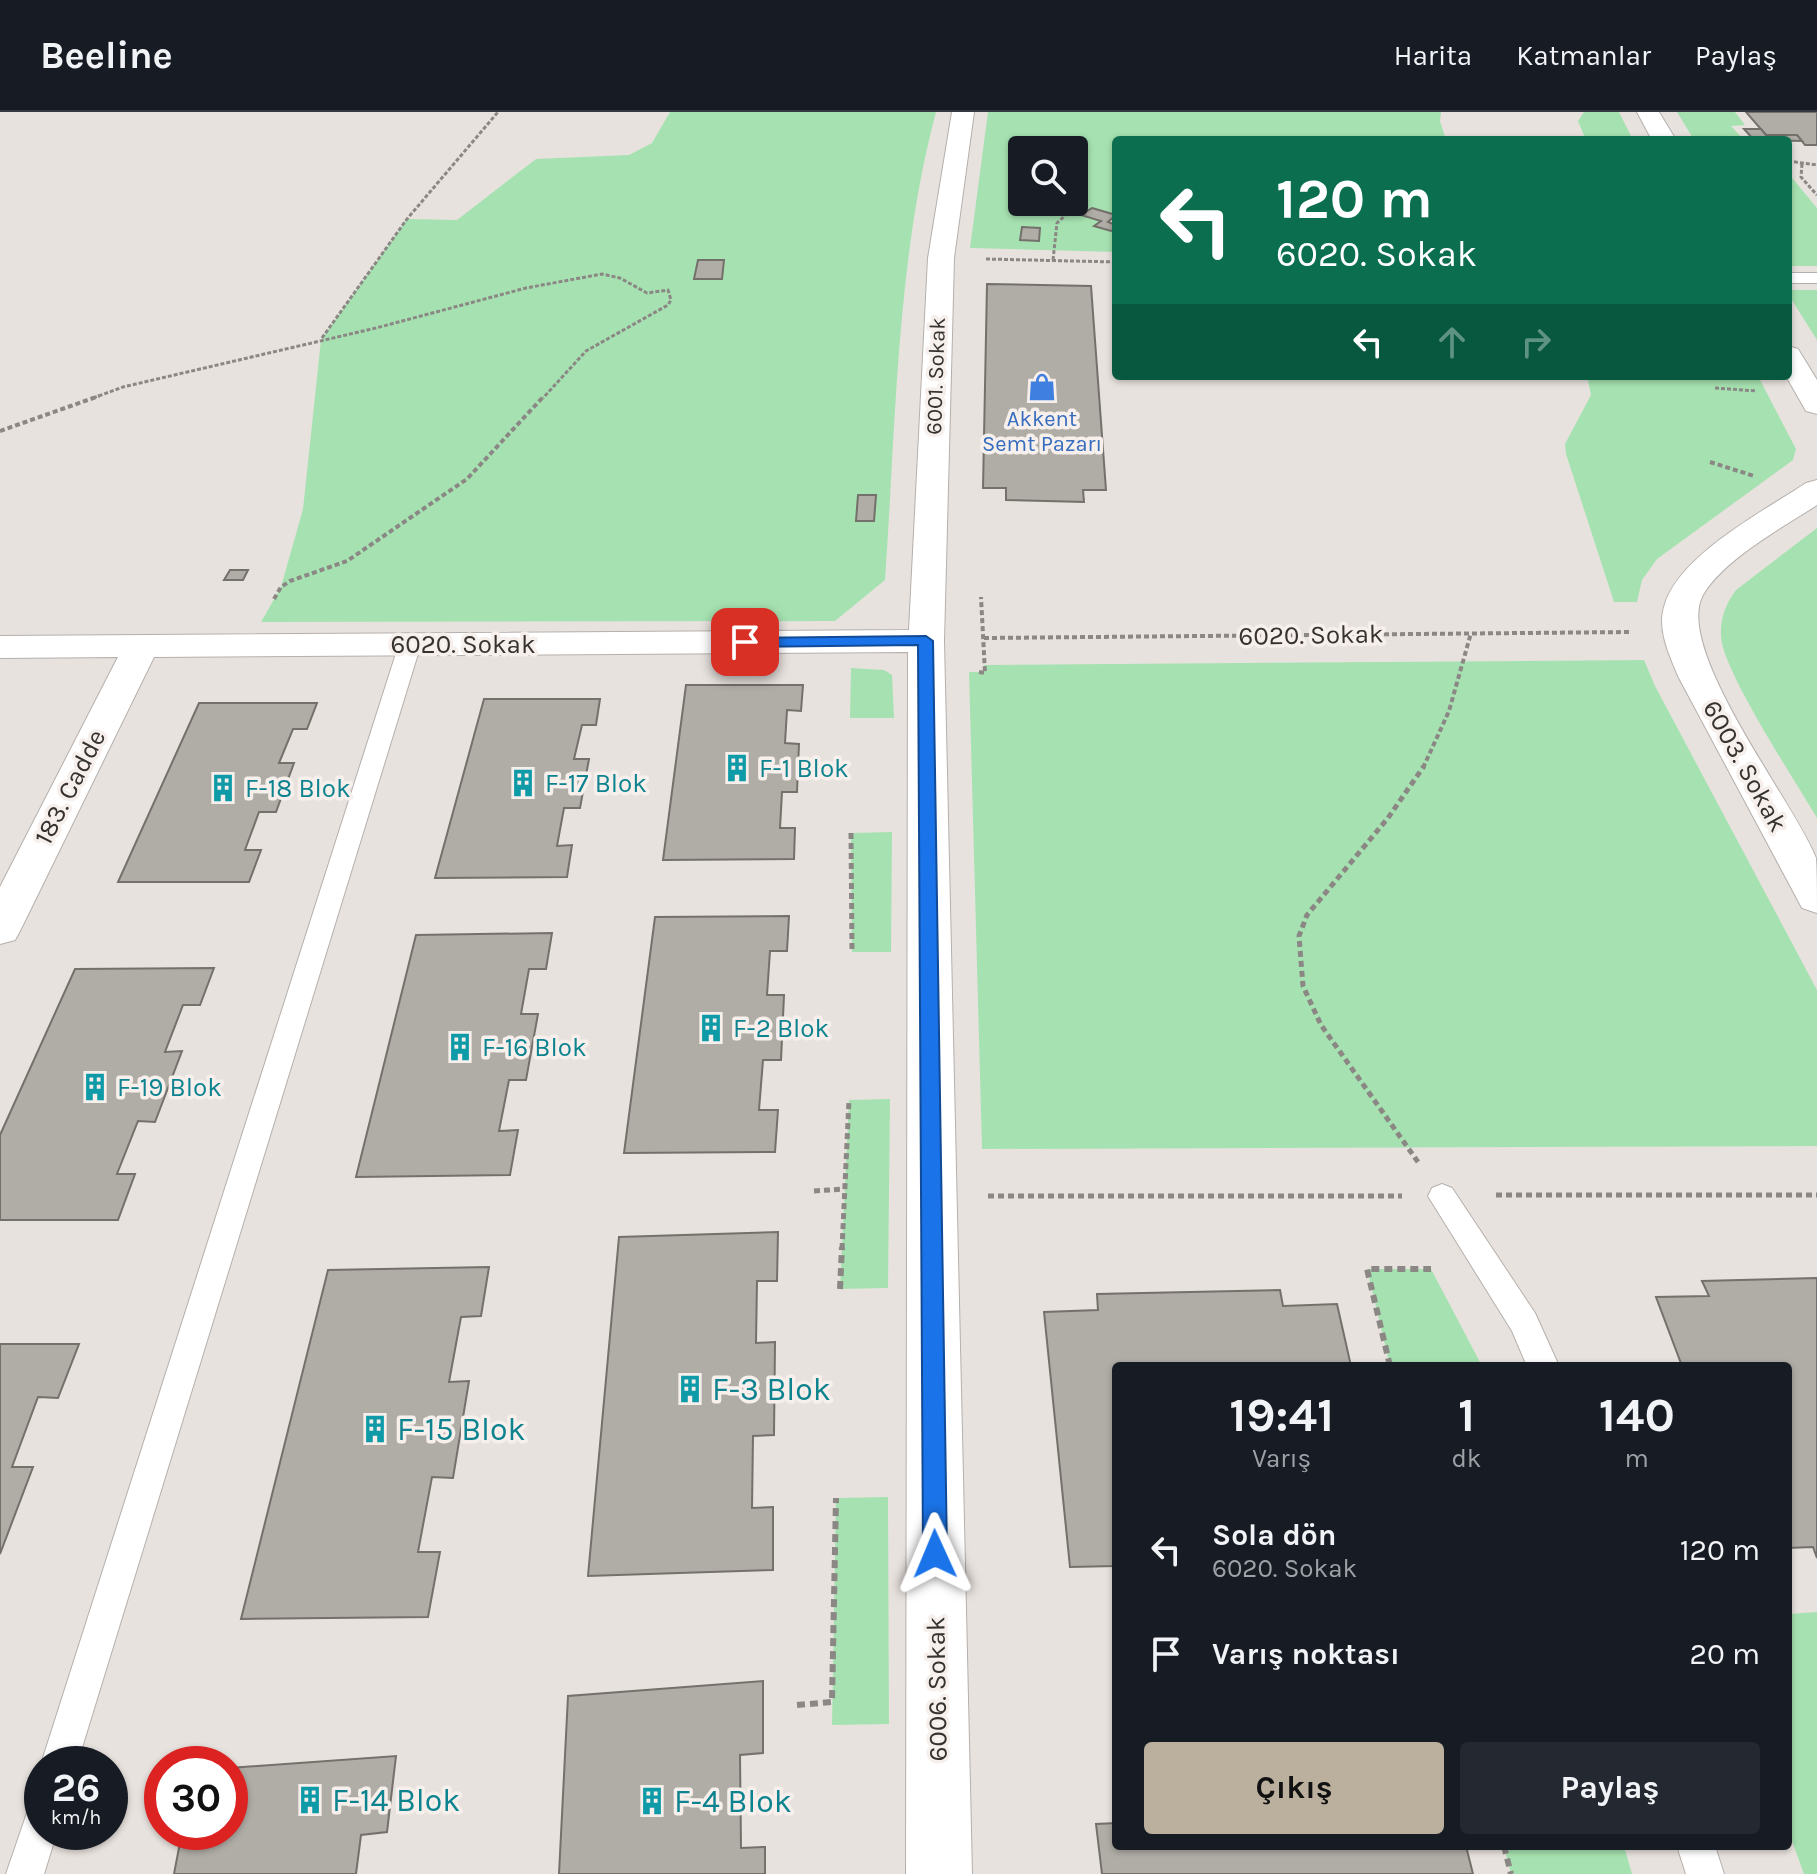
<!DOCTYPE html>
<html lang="tr">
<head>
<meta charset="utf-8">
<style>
  body { margin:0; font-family:Karla,sans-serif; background:#242831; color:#f1f3f6; height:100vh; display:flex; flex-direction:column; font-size:30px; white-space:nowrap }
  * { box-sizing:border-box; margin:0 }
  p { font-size:26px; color:#9ea1a6 }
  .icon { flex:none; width:44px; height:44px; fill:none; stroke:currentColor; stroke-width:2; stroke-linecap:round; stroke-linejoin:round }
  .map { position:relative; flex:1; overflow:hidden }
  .sheet { position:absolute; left:1112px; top:1250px; width:680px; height:488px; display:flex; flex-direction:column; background:#171b24; border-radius:8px; box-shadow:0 2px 6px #0004 }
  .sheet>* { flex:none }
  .banner { position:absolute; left:1112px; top:24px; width:680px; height:244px; border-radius:8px; box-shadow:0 2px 6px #0004; background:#0b6e4f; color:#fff; overflow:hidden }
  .fabs { position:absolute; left:1008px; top:24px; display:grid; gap:16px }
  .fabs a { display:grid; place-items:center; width:80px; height:80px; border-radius:8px; background:#171b24; box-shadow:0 2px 6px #0004; font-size:40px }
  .speed { position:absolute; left:24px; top:1634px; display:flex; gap:16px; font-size:40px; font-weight:700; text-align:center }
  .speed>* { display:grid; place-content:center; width:104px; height:104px; border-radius:50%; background:#171b24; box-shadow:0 2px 6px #0004; line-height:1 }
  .speed small { font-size:20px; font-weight:400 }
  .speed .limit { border:12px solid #d22; background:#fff; color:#111 }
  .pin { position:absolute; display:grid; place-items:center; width:68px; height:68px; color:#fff; margin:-34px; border-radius:16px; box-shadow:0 4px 12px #0006 }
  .me { position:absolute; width:88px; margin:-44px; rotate:359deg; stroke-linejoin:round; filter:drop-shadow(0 0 6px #0008) }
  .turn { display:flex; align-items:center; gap:28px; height:168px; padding:0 32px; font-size:36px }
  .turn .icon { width:104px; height:104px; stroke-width:2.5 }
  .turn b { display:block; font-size:56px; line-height:68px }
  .lanes { display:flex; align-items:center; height:76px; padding:0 32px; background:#0003; justify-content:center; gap:40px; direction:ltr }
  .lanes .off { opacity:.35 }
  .eta { display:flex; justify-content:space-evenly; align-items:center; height:136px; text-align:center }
  .eta b { font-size:48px; font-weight:700; line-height:56px }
  .cta { display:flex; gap:16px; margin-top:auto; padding:16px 32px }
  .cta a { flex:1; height:92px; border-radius:8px; background:#bbaf9d; color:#111; font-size:32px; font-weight:700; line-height:92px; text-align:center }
  .cta a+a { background:#242831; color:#f1f3f6 }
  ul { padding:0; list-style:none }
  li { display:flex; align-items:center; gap:24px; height:104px; padding:0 32px }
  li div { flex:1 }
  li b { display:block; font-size:30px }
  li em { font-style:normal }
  header { display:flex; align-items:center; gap:48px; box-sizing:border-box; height:112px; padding:0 40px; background:#171b24; border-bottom:2px solid #363941 }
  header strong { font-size:38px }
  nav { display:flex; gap:44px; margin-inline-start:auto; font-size:28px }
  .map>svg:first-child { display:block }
</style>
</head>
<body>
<header>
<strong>Beeline</strong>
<nav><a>Harita</a><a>Katmanlar</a><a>Paylaş</a></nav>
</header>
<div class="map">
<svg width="1817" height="1762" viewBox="0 0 1817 1762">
  <rect width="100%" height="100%" fill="#e8e2de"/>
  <!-- green -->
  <g fill="#a6e2b1" fill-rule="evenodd">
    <path d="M 670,0 L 936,0 C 896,150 896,313 885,468 L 835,509 L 261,510 L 281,475 L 303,397 L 321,228 L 407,107 L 457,108 L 536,47 L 629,43 L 652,31 Z"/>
    <path d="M 988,0 L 1441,0 L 1440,9 L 1446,28 L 1116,28 L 1116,103 L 1092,96 L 1082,103 L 1101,109 L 1095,114 L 1111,119 L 1116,116 L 1116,140 L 970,136 ZM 1022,38 L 1074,38 L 1074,90 L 1022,90 Z"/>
    <path d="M 1584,0 L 1619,0 L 1633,28 L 1586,28 L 1578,9 Z"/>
    <path d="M 1677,0 L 1735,0 L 1745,13 L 1731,14 L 1744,28 L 1694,28 Z"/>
    <path d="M 1788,61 L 1817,96 L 1817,154 L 1788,154 Z"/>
    <path d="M 1788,178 L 1817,178 L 1817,228 L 1788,182 Z"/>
    <path d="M 1587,264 L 1758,264 L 1796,337 L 1793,348 L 1657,447 L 1642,468 L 1637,490 L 1614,490 L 1566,342 L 1565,332 L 1591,283 Z"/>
    <path d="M 1817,416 L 1817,706 C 1796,670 1722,558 1721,524 C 1720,507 1726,491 1736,478 Z"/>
    <path d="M 1644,548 L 1655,574 L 1817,878 L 1817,1034 L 982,1037 L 969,560 L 984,560 L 984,553 Z"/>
    <path d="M 851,556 L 884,558 L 892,563 L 894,606 L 850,606 Z"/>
    <path d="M 892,720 L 891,840 L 852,840 L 851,721 Z"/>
    <path d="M 890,987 L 888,1176 L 840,1177 L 849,988 Z"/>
    <path d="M 1367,1157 L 1431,1157 L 1482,1254 L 1390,1254 Z"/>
    <path d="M 888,1385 L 889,1612 L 832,1613 L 836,1386 Z"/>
    <path d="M 1817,1500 L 1817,1762 L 1804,1762 L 1788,1718 L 1788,1502 Z"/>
    <path d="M 1504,1734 L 1624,1734 L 1632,1762 L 1511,1762 Z"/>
  </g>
  <!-- building -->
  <g fill="#b0aca6" stroke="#74706b" stroke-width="2">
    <path d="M 1746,0 L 1817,0 L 1817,33 L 1805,33 L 1797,23 L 1766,23 Z"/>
    <path d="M 1744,17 L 1761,17 L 1766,23 L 1797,23 L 1802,29 L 1754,28 Z"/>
    <path d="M 1092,96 L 1116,103 L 1108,110 L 1116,113 L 1116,116 L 1111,119 L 1094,114 L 1101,109 L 1081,103 Z"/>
    <path d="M 1022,115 L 1040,116 L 1039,129 L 1020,128 Z"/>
    <path d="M 698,148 L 724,148 L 722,167 L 694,167 Z"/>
    <path d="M 987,172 L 1091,174 L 1106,378 L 1083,378 L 1084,390 L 1006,388 L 1006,376 L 983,376 Z"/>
    <path d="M 858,383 L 876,383 L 874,409 L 856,409 Z"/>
    <path d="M 230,458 L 248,458 L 243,468 L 224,468 Z"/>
    <path d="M 686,573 L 803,573 L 801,599 L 787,598 L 785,631 L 799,632 L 797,680 L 782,680 L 780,716 L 795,716 L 794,747 L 663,748 Z"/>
    <path d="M 484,587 L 600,587 L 596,613 L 582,613 L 574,647 L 589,647 L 580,696 L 564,696 L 557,734 L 572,733 L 567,765 L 435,766 Z"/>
    <path d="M 199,591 L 317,591 L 307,617 L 293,617 L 279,651 L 294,651 L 276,700 L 259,700 L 245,738 L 261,738 L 249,770 L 118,770 Z"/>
    <path d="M 789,804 L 787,839 L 770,839 L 767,883 L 784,883 L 781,948 L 763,948 L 759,998 L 778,998 L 775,1040 L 624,1041 L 655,805 Z"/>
    <path d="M 552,821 L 546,857 L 529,857 L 521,902 L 538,902 L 526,968 L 509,968 L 499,1019 L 518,1018 L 510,1063 L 356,1065 L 416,823 Z"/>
    <path d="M 214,856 L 200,893 L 183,893 L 165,940 L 182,939 L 155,1010 L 138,1009 L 117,1062 L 135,1062 L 118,1108 L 0,1108 L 0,1023 L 75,857 Z"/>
    <path d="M 778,1120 L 777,1169 L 757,1169 L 756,1231 L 775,1230 L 774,1323 L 753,1324 L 752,1396 L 773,1395 L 773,1458 L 588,1464 L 619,1125 Z"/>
    <path d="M 489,1155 L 481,1204 L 461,1205 L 449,1270 L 469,1269 L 453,1366 L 432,1365 L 418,1440 L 440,1440 L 428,1505 L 241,1507 L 328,1158 Z"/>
    <path d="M 1817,1166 L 1817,1446 L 1813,1435 L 1788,1436 L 1788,1254 L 1682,1254 L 1656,1185 L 1709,1184 L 1702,1169 Z"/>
    <path d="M 1280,1178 L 1283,1194 L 1337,1192 L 1351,1254 L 1116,1254 L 1116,1454 L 1070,1455 L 1044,1200 L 1098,1198 L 1097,1182 Z"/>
    <path d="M 0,1232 L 79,1232 L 58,1286 L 38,1285 L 12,1355 L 33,1355 L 0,1442 Z"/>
    <path d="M 763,1569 L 763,1641 L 740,1643 L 741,1736 L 765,1735 L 765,1762 L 559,1762 L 568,1584 Z"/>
    <path d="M 396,1644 L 387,1720 L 361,1723 L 356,1762 L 174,1762 L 182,1720 L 230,1720 L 230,1656 Z"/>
    <path d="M 1116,1711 L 1116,1734 L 1466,1734 L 1473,1762 L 1102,1762 L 1096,1712 Z"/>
  </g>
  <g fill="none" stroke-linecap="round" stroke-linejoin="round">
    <defs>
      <g id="service">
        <rect x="1788" y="161" width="29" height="10"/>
        <path d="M 410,526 L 421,532 L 77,1652 L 42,1652 L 42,1656 L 41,1652 L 399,532 Z"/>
        <path d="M 1442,1072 L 1452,1076 L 1535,1201 L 1559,1254 L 1527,1254 L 1512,1219 L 1428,1084 L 1432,1076 Z"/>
        <path d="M 42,1689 L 42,1720 L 57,1720 L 44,1762 L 6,1762 L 29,1695 Z"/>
        <path d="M 1677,1734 L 1715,1734 L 1724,1762 L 1686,1762 Z"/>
      </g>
      <g id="minor">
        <path d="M 952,0 L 974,0 L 954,146 L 944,529 L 972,1762 L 906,1762 L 908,540 L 154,545 L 21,817 L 15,828 L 0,832 L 0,775 L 118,545 L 0,546 L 0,524 L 909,518 L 928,146 Z"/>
        <path d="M 1637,0 L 1659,0 L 1676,28 L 1652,28 Z"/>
        <path d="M 1788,234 L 1798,237 L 1817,268 L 1817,302 L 1806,299 L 1786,264 Z"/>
        <path d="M 1817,368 L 1817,393 C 1783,415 1723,448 1703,483 C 1673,537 1794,690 1816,746 C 1817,761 1817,785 1817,801 L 1802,796 L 1679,566 C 1670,545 1657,518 1664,495 C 1677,444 1764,399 1806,371 Z"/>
      </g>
    </defs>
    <!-- service casing -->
    <use href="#service" stroke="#b6b0ac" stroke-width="2"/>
    <!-- minor casing -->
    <use href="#minor" stroke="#b6b0ac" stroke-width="2"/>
    <!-- path-far3 -->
    <g stroke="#8b8784" stroke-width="3" stroke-dasharray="4 2" stroke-linecap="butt">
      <path d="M 1788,49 L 1817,53"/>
      <path d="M 1802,52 L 1801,65 L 1817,83"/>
      <path d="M 986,147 L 1116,150"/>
      <path d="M 1053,148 L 1057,111 L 1081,89"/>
      <path d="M 322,226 L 407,107 L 498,0"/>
      <path d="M 1715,276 L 1757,279"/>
      <path d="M 93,286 L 123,275 L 376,216 L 526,176 L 602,162 L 620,166 L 647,181 L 668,178 L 671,188 L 668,193 L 586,239 L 543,286"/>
    </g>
    <!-- path-far2 -->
    <g stroke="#8b8784" stroke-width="4" stroke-dasharray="5 3" stroke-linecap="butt">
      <path d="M 0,319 L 99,284"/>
      <path d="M 1710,350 L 1754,364"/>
      <path d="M 274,487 L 281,475 L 290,469 L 347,449 L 467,367 L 544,284"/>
      <path d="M 984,526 L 1631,520"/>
      <path d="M 979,560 L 985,561 L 981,485"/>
      <path d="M 1423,656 L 1449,599 L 1471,521"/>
    </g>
    <!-- path-far1 -->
    <g stroke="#8b8784" stroke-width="5" stroke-dasharray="6 4" stroke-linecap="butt">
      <path d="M 851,721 L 852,840"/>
      <path d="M 1418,1050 L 1321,913 L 1303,874 L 1299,824 L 1307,803 L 1388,706 L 1424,654"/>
      <path d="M 814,1079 L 844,1077"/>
      <path d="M 1496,1083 L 1817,1083"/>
      <path d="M 988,1084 L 1402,1084"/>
      <path d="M 842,1137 L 849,988"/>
    </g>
    <!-- path -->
    <g stroke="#8b8784" stroke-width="6" stroke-dasharray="8 5" stroke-linecap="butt">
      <path d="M 840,1177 L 842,1135"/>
      <path d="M 1390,1254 L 1367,1157 L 1431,1157"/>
      <path d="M 797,1593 L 832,1590 L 836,1386"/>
      <path d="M 1504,1734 L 1511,1762"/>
    </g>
    <!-- service -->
    <use href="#service" fill="#fff" fill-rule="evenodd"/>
    <!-- minor -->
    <use href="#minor" fill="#fff" fill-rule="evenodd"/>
  </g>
  <!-- route -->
  <path fill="#1a73e8" stroke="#114b97" stroke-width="2" d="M 926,524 L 933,529 L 947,1442 L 944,1450 L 935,1454 L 927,1450 L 923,1442 L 918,533 L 745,535 L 738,530 L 745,526 Z"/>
  <!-- icons -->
  <defs>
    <symbol id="shop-bare" viewBox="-9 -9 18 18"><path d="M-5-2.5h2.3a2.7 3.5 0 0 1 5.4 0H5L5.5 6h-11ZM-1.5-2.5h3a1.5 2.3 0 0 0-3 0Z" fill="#3f7fe0" stroke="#f6efeb" stroke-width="2.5" paint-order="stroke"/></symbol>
    <symbol id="building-bare" viewBox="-9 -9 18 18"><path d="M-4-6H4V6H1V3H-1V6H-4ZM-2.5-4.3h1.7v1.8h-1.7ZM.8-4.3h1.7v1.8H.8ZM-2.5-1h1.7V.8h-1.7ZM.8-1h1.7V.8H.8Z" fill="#0f9aa8" stroke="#f6efeb" stroke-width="2.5" paint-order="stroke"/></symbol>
  </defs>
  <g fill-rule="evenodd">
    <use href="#shop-bare" x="1022" y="255" width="40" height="40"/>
    <use href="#building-bare" x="717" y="636" width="40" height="40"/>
    <use href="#building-bare" x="503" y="651" width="40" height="40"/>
    <use href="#building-bare" x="203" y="656" width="40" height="40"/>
    <use href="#building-bare" x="691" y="896" width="40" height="40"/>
    <use href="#building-bare" x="440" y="915" width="40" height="40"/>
    <use href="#building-bare" x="75" y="955" width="40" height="40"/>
    <use href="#building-bare" x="670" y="1257" width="40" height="40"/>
    <use href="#building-bare" x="355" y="1297" width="40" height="40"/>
    <use href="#building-bare" x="290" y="1668" width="40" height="40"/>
    <use href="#building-bare" x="632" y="1669" width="40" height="40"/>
  </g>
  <g text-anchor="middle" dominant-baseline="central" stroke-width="7" stroke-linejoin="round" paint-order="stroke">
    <!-- far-street labels -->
    <g font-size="22" fill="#353230" stroke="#f6efeb">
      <text transform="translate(936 264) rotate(-88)">6001. Sokak</text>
    </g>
    <!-- far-shop labels -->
    <g font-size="22" fill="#366cbe" stroke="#f6efeb">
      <text x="1042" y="307">Akkent<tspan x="1042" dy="25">Semt Pazarı</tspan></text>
    </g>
    <!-- street labels -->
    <g font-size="26" fill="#353230" stroke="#f6efeb">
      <text transform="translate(1311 523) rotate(-1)">6020. Sokak</text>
      <text x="463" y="532">6020. Sokak</text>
      <text transform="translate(1745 654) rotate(61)">6003. Sokak</text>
      <text transform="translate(70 675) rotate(-63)">183. Cadde</text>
      <text transform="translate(937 1577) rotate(-91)">6006. Sokak</text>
    </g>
    <!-- culture labels -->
    <g font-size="26" fill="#0d838f" stroke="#f6efeb" text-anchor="start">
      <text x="759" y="656">F-1 Blok</text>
      <text x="545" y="671">F-17 Blok</text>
      <text x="245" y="676">F-18 Blok</text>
      <text x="733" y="916">F-2 Blok</text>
      <text x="482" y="935">F-16 Blok</text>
      <text x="117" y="975">F-19 Blok</text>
    </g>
    <!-- near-culture labels -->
    <g font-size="32" fill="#0d838f" stroke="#f6efeb" text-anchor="start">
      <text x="712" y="1277">F-3 Blok</text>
      <text x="397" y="1317">F-15 Blok</text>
      <text x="332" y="1688">F-14 Blok</text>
      <text x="674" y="1689">F-4 Blok</text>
    </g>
  </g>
</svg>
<div class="fabs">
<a><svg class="icon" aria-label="search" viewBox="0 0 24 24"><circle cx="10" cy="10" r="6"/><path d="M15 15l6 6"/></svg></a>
</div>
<div class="speed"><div>26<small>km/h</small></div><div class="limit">30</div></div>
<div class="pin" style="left:745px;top:530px;background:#d93025"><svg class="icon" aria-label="arrive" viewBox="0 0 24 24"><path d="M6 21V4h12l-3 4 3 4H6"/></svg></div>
<svg class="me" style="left:935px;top:1442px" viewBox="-20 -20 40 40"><path d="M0-17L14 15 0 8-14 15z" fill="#1a73e8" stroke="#fff" stroke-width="4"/></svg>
<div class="banner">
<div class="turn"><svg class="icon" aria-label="left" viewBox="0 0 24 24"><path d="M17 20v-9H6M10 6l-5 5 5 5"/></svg><div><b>120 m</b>6020. Sokak</div></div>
<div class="lanes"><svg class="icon" aria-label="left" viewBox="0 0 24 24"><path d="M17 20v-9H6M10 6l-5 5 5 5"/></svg><svg class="icon off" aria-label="ahead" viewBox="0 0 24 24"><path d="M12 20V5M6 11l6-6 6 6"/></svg><svg class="icon off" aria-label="right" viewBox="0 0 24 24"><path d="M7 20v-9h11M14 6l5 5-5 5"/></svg></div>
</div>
<section class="sheet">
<div class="eta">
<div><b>19:41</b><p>Varış</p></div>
<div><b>1</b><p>dk</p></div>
<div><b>140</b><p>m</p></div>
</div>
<ul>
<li><svg class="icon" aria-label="left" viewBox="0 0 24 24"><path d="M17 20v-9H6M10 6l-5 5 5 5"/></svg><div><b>Sola dön</b><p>6020. Sokak</p></div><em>120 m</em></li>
<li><svg class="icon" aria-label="arrive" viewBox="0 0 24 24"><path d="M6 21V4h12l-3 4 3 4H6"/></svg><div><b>Varış noktası</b></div><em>20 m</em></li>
</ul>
<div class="cta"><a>Çıkış</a><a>Paylaş</a></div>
</section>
</div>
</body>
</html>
